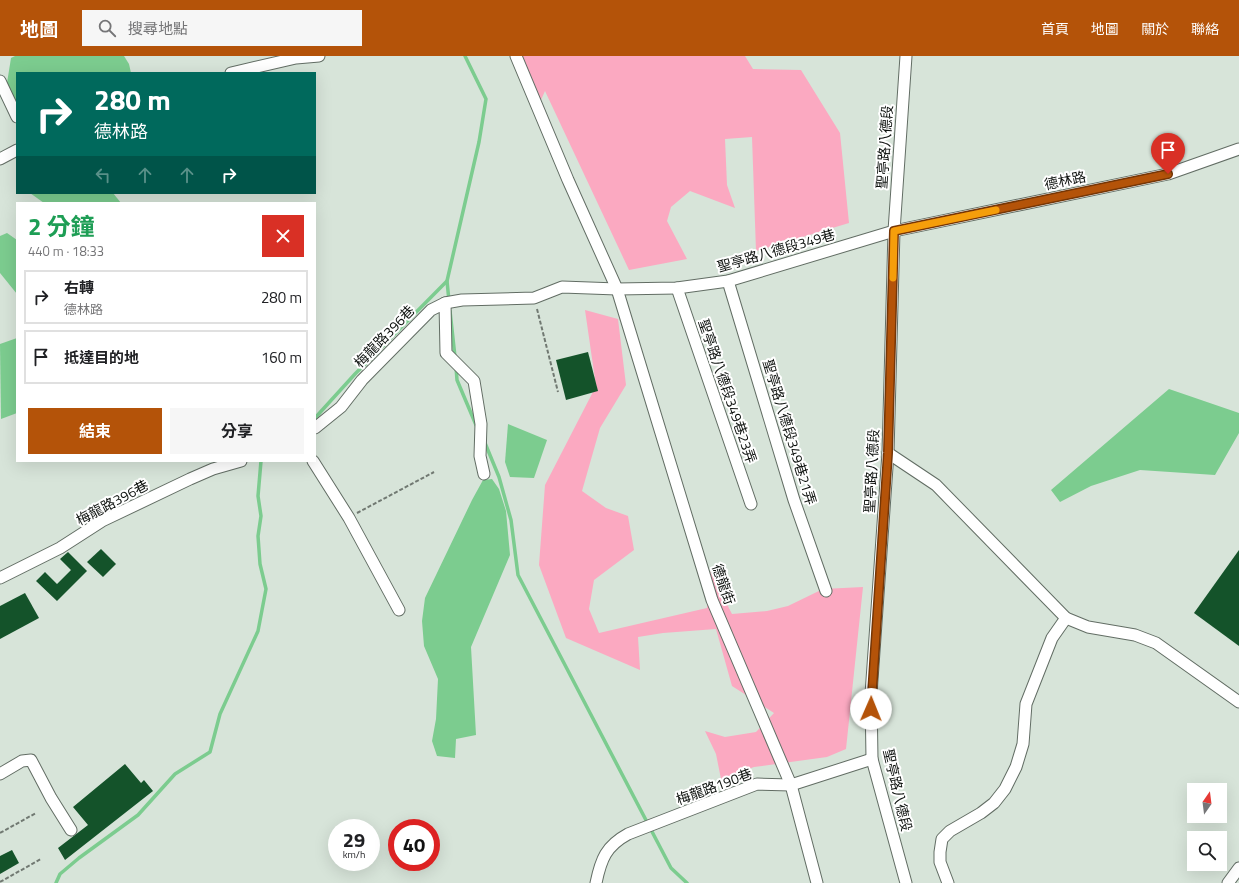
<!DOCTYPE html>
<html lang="zh-TW">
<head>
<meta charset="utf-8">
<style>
  body { margin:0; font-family:"Titillium Web","Noto Sans TC",sans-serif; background:#f6f6f6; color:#202124; height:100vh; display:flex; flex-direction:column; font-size:15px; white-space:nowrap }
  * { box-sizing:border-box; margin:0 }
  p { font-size:13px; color:#757577 }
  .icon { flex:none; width:22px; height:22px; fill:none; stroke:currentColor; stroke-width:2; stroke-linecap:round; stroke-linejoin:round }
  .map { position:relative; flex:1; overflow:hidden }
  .side { position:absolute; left:16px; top:146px; width:300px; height:260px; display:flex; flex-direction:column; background:#fff; border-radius:0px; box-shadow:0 4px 16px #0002 }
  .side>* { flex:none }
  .banner { position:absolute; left:16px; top:16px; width:300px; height:122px; border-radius:0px; box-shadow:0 4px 16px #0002; background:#00695c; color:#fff; overflow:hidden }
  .needle { width:26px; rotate:14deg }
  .buttons { position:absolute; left:1187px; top:727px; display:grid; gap:8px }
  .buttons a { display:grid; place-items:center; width:40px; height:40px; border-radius:0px; background:#fff; box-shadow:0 4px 16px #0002; font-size:20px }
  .speed { position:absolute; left:328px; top:763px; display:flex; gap:8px; font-size:20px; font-weight:700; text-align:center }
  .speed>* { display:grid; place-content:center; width:52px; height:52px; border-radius:50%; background:#fff; box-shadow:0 4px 16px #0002; line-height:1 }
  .speed small { font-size:10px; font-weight:400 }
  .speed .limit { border:6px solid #d22; background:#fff; color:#111 }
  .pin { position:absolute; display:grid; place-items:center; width:34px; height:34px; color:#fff; margin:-41px -17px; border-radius:50% 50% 50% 0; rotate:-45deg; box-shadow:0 0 4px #0007 }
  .pin .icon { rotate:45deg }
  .me { position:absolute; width:44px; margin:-22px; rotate:1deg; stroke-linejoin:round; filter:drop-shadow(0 0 3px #0008) }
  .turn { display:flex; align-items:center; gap:14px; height:84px; padding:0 12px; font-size:18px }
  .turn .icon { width:52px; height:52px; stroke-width:2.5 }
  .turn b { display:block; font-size:28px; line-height:34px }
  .lanes { display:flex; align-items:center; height:38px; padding:0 12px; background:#0003; justify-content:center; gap:20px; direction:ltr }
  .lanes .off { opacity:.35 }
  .round { display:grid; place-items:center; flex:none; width:42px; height:42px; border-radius:0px; background:#f6f6f6 }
  .head { display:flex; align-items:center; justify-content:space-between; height:68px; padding:0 12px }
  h1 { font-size:24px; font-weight:700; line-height:30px; color:#1e9e55 }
  .action { display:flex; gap:8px; margin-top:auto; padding:8px 12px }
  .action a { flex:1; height:46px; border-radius:0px; background:#b45309; color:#fff; font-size:16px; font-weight:700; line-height:46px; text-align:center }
  .action a+a { background:#f6f6f6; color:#202124 }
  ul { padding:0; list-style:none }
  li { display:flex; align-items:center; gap:12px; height:54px; margin:0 8px 6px; padding:0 4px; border:2px solid #e0e0e0; border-radius:0px }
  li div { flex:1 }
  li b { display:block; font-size:15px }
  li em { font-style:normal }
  header { display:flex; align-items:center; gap:24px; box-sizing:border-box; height:56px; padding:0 20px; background:#b45309; color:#fff }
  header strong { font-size:19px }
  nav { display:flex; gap:22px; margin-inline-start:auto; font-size:14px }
  .search { width:280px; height:36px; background:#f6f6f6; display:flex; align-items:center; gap:10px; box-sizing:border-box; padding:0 14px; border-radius:0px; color:#757577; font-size:15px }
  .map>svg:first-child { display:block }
</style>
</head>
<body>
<header>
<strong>地圖</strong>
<div class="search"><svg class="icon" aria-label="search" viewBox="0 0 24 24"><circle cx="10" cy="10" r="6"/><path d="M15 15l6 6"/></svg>搜尋地點</div>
<nav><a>首頁</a><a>地圖</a><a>關於</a><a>聯絡</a></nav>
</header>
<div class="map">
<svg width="1239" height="827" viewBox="0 0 1239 827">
  <rect width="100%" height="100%" fill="#d7e4d9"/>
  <!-- green -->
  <g fill="#fba9c1">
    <path d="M 520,0 L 745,0 L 753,13 L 801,14 L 840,77 L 849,167 L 756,195 L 752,81 L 725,83 L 727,129 L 735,152 L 690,135 L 671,151 L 667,165 L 687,203 L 629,214 L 545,35 L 541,44 Z"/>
    <path d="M 585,254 L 618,263 L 626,329 L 600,372 L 582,435 L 606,452 L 628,460 L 634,494 L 594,524 L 589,553 L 599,577 L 707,552 L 710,515 L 732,558 L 767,555 L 788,550 L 823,533 L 863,531 L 846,693 L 827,701 L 754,711 L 721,723 L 716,698 L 705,675 L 725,681 L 756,676 L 774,657 L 732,630 L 716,573 L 663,577 L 638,581 L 640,614 L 566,582 L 539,509 L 545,429 L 596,330 Z"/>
  </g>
  <!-- water -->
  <g fill="#7ccc8f">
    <path d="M 15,0 L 124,0 L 129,8 L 131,17 L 17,17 L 17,50 L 7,27 L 11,2 Z"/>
    <path d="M 30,137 L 113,137 L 121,147 L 44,147 Z"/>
    <path d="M 7,177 L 17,184 L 17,238 L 0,217 L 0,180 Z"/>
    <path d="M 17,282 L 17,357 L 1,363 L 0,288 Z"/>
    <path d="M 1169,333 L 1239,357 L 1239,377 L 1215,419 L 1140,414 L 1091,430 L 1060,446 L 1051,434 Z"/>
    <path d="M 508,368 L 547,384 L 534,422 L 510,421 L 505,406 Z"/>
    <path d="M 492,423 L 499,433 L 506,455 L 510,499 L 471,591 L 476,679 L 456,683 L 455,702 L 437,700 L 432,685 L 436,663 L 438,623 L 424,590 L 422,565 L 425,542 L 472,444 L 483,424 Z"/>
  </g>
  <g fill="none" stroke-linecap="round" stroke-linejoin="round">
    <!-- stream -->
    <g stroke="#7ccc8f" stroke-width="3.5">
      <path d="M 449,245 L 447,225 L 479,86 L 486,43 L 465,0"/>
      <path d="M 450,255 L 455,301"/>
      <path d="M 456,311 L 457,324 L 476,369"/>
      <path d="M 315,362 L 355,318 L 447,225"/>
      <path d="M 485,387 L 499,421 L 511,464 L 518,519 L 671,812 L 687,827"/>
      <path d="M 56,827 L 60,818 L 79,802 L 138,759 L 175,718 L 210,696 L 220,658 L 258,575 L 266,533 L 260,508 L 258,480 L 261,460 L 258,440 L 261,405"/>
    </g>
  </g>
  <!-- building -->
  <g fill="#14532a">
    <path d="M 588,296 L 598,335 L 566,344 L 556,304 Z"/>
    <path d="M 101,493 L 116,508 L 103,521 L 87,506 Z"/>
    <path d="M 1239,494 L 1239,590 L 1194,557 Z"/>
    <path d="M 68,496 L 87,515 L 57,545 L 36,525 L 45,516 L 57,528 L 71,514 L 60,503 Z"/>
    <path d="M 25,537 L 39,562 L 0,583 L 0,550 Z"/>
    <path d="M 125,708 L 141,727 L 144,724 L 153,735 L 65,804 L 58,792 L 88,769 L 73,751 Z"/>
    <path d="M 12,794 L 19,807 L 0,818 L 0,800 Z"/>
  </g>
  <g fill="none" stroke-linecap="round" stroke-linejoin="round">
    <defs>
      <g id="minor">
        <path d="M 516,0 L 568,124 L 617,233 L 712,544 L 791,729 L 817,827"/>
        <path d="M 906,0 L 894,175 L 888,397 L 871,638 L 872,703 L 906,827"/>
        <path d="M 231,17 L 296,2 L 319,0"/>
        <path d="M 0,25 L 17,61"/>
        <path d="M 0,103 L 17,94"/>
        <path d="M 728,225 L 794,444 L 826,535"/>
        <path d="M 677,232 L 751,448"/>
        <path d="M 445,247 L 462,244 L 534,242 L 562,231 L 617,233 L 677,232 L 728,225 L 894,175 L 1168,118 L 1239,93"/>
        <path d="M 315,372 L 341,351 L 362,324 L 431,254 L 445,247 L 446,297 L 474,325 L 481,368 L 480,400 L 484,418"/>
        <path d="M 888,397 L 936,429 L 1066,562 L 1088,571 L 1135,579 L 1156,587 L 1239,646"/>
        <path d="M 313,405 L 349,462 L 399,554"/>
        <path d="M 0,522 L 60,492 L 102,465 L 190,423 L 213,413 L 241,405"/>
        <path d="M 0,718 L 22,705 L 31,704 L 51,742 L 71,774"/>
        <path d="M 596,827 C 601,803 606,790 628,778 L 757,728 L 791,729 L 872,703"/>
        <path d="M 948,827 L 940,806 L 940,796 L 942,783 L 950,775 L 981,757 L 994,747 L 1005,733 L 1016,711 L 1023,688 L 1026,648 L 1052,582 L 1066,562"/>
        <path d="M 1228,827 L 1239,812"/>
      </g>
    </defs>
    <!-- minor casing -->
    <use href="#minor" stroke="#626d64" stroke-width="13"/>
    <!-- path -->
    <g stroke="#717972" stroke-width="2" stroke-dasharray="4 2" stroke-linecap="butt">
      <path d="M 537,253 L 558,336"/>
      <path d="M 357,457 L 434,416"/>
      <path d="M 0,777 L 36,757"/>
      <path d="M 0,826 L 41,803"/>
    </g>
    <!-- minor -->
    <use href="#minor" stroke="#fff" stroke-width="11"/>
  </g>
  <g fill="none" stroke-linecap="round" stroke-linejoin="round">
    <defs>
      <path id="route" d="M 871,653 L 888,397 L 894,175 L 1168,118"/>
    </defs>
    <!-- route casing -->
    <use href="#route" stroke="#753606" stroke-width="10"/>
    <!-- route -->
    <use href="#route" stroke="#b45309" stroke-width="7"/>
    <!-- slow -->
    <path stroke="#f59e0b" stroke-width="7" d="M 893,222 L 894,175 L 996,154"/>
  </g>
  <g text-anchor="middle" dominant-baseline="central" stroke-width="4" stroke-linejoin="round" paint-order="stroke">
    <!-- street labels -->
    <g font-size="14" fill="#0d110e" stroke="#fff">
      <text transform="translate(884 91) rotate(-86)">聖亭路八德段</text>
      <text transform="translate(1065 124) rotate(-12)">德林路</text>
      <text transform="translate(776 194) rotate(-16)">聖亭路八德段349巷</text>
      <text transform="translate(384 280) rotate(-46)">梅龍路396巷</text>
      <text transform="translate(728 335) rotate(71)">聖亭路八德段349巷23弄</text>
      <text transform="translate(790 376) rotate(73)">聖亭路八德段349巷21弄</text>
      <text transform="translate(871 415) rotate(-87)">聖亭路八德段</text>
      <text transform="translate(112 446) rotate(-28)">梅龍路396巷</text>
      <text transform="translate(724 528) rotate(71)">德龍街</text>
      <text transform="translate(714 730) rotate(-20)">梅龍路190巷</text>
      <text transform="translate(898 734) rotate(77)">聖亭路八德段</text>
    </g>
  </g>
</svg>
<div class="buttons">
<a><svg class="needle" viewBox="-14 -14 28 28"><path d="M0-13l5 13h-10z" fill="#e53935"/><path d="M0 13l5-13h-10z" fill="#757577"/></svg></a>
<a><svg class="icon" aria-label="search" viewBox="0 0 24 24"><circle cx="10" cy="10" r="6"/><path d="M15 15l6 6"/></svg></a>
</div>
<div class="speed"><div>29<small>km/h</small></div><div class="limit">40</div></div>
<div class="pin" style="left:1168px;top:118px;background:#d93025"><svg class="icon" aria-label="arrive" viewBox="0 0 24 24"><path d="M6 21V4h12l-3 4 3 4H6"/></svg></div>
<svg class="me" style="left:871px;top:653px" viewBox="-20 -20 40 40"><circle r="19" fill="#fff"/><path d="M0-13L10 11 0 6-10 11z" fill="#b45309"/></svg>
<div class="banner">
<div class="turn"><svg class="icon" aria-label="right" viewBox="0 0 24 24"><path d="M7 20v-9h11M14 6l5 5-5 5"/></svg><div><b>280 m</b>德林路</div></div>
<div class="lanes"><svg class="icon off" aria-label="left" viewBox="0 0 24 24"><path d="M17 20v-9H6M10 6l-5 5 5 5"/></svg><svg class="icon off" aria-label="ahead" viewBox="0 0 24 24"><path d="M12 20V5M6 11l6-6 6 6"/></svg><svg class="icon off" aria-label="ahead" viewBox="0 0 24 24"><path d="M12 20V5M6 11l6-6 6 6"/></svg><svg class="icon" aria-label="right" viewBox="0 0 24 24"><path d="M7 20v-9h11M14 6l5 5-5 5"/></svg></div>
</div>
<section class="side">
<div class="head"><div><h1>2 分鐘</h1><p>440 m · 18:33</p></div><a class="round" style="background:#d93025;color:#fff"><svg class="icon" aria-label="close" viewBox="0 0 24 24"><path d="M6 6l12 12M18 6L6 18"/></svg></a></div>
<ul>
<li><svg class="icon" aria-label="right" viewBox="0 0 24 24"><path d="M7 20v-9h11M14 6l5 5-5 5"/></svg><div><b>右轉</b><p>德林路</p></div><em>280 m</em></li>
<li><svg class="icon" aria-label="arrive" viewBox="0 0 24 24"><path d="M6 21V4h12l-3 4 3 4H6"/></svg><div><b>抵達目的地</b></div><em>160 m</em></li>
</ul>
<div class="action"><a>結束</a><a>分享</a></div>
</section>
</div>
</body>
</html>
